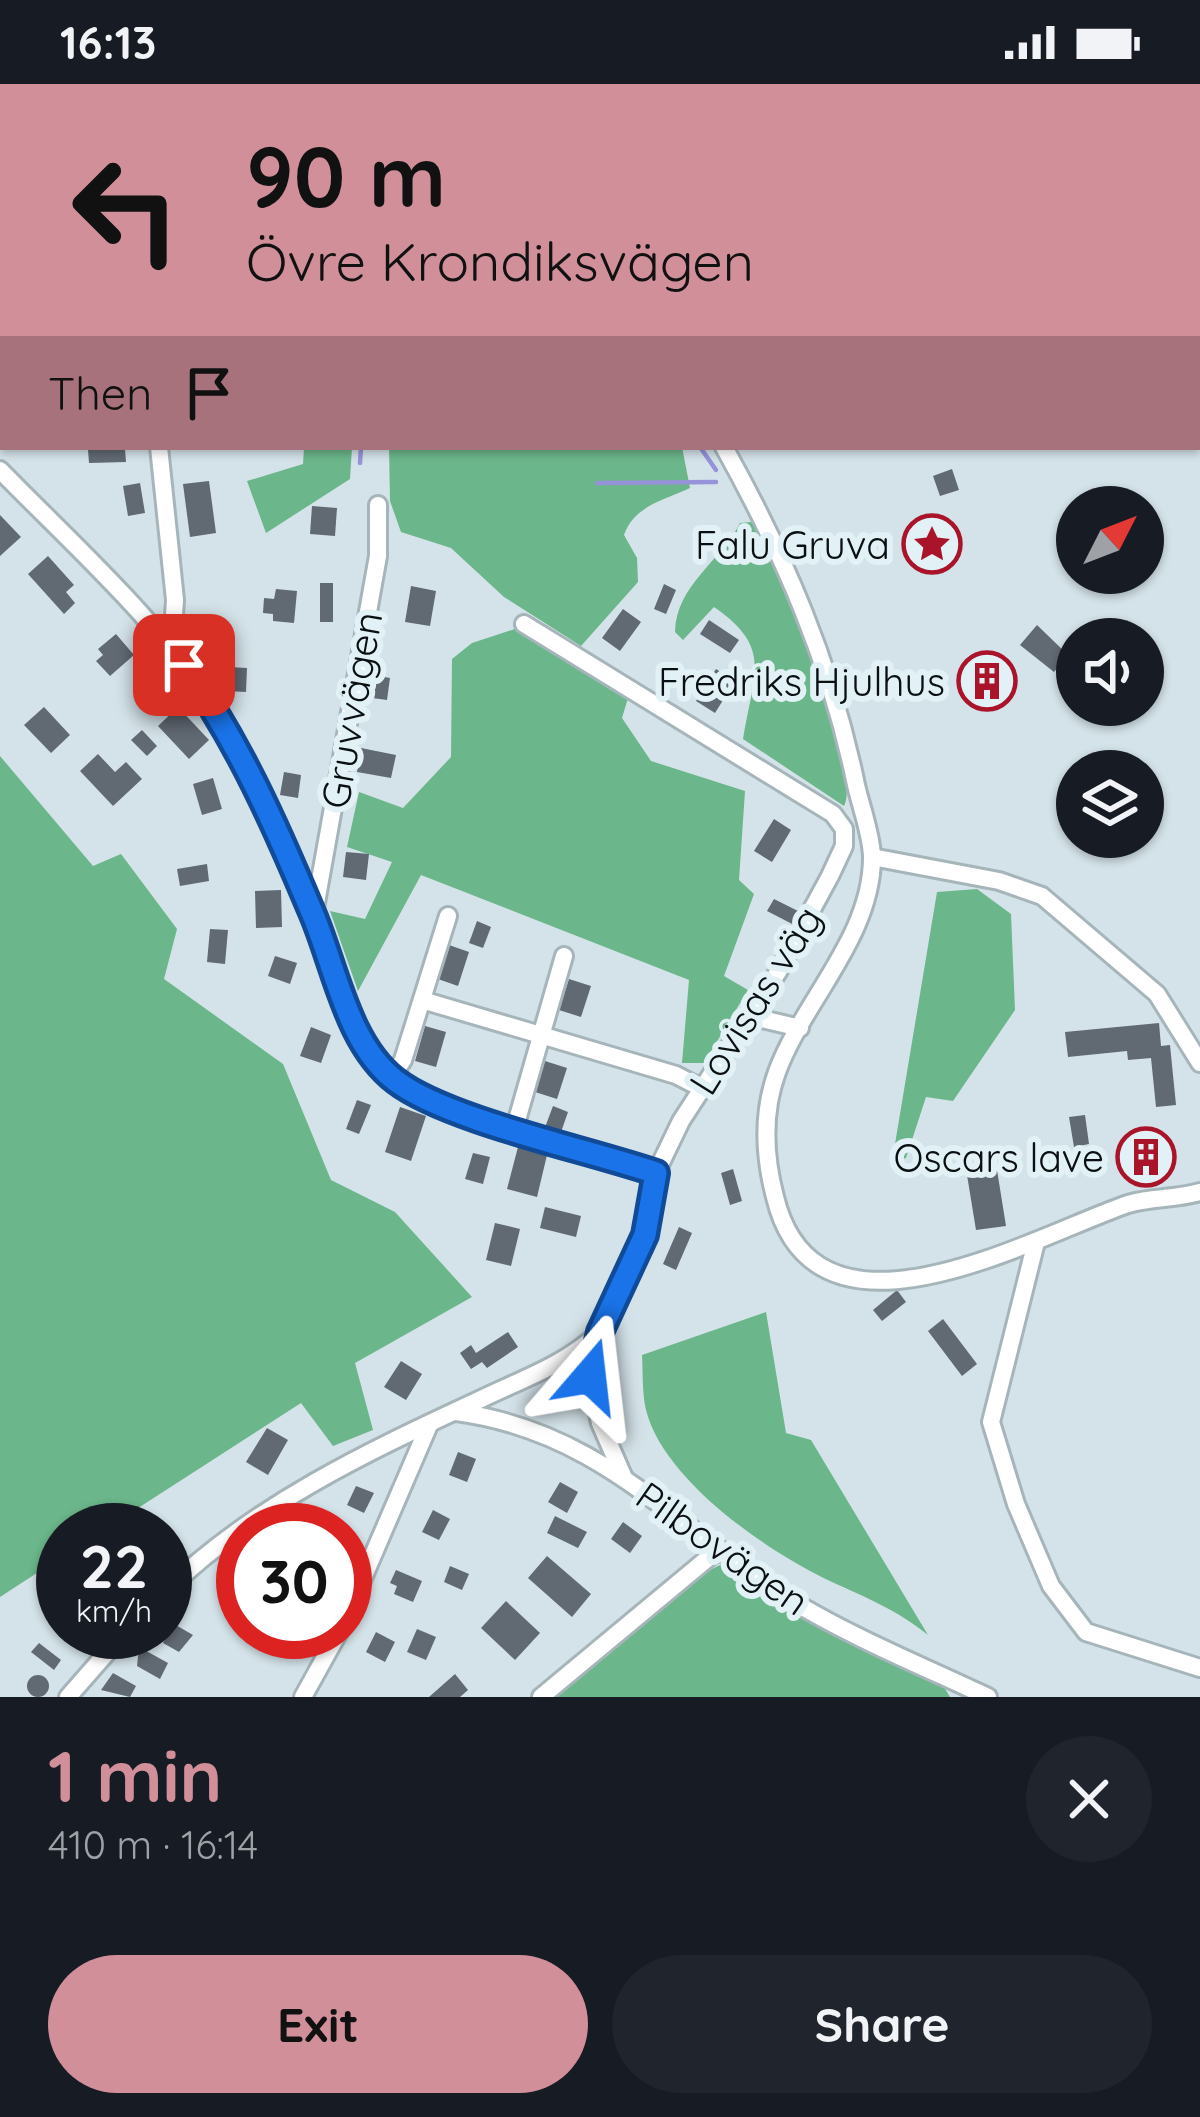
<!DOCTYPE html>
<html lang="en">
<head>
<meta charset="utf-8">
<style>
  body { margin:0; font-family:Quicksand,sans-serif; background:#20242c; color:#f1f3f6; height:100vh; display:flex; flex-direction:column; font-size:45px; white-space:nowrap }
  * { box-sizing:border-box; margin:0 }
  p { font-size:39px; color:#9ea1a6 }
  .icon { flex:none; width:66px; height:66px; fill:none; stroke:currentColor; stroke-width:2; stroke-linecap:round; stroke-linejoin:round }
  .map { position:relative; height:1613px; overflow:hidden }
  .panel { display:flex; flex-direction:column; background:#171b24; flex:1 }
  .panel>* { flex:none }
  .hud { position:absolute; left:0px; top:0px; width:1200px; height:366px; box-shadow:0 3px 9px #0004; background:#d18f9a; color:#111; overflow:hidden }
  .needle { width:78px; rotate:48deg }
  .controls { position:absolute; left:1056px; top:402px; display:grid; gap:24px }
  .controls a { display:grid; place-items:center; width:108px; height:108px; border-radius:50%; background:#171b24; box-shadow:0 3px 9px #0004; font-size:60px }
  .speed { position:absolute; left:36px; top:1419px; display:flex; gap:24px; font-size:60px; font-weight:700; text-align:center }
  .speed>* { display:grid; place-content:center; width:156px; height:156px; border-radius:50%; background:#171b24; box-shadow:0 3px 9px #0004; line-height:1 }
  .speed small { font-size:30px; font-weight:400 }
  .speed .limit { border:18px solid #d22; background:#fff; color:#111 }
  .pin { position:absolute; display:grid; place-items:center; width:102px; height:102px; color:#fff; margin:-51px; border-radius:24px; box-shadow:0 6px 18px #0006 }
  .me { position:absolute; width:132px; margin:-66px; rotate:17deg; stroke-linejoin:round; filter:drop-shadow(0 0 9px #0008) }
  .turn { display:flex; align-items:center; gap:42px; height:252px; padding:0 48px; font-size:54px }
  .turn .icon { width:156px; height:156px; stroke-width:2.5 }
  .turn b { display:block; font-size:84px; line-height:102px }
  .then { display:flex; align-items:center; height:114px; padding:0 48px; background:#0003; gap:24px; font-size:45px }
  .round { display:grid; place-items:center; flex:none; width:126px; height:126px; border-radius:63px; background:#20242c }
  .summary { display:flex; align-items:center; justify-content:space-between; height:204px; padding:0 48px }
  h1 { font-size:72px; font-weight:700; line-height:90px; color:#d18f9a }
  .action { display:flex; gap:24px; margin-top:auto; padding:24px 48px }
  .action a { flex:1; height:138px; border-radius:72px; background:#d18f9a; color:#111; font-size:48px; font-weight:700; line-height:138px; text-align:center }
  .action a+a { background:#20242c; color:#f1f3f6 }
  .status { display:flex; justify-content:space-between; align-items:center; height:84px; padding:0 60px; background:#171b24; direction:ltr }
  .status svg { height:33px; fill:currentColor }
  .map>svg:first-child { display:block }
</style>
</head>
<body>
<div class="status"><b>16:13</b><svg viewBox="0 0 49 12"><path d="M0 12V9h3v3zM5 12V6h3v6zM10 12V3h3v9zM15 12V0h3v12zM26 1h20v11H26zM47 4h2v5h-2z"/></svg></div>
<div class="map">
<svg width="1200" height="1613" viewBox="0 0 1200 1613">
  <rect width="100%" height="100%" fill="#d4e3e9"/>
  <!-- forest -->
  <g fill="#6bb68a">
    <path d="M 304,363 L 352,363 L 350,395 L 266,449 L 247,397 L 303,380 Z"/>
    <path d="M 389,363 L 682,363 L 690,404 C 664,416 634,422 624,451 L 637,474 L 638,498 L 581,562 L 504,513 L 451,464 L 401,448 L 390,417 Z"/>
    <path d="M 751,438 L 762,448 C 779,490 863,689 844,722 L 743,655 C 753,591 774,564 714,523 L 683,556 L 675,548 C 676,501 721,477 740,439 Z"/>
    <path d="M 524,542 L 628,614 L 622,634 L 651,677 L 745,707 L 739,796 L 754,810 L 724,892 L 748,906 L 704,979 L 682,979 L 689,896 L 421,791 L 358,907 L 330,827 L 365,835 L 392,778 L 347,763 L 359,708 L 403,724 L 451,673 L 452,575 L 472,559 Z"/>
    <path d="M 0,672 L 93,782 L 121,770 L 177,845 L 164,895 L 283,980 L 331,1096 L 395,1128 L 472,1213 L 355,1279 L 373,1346 L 333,1362 L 301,1319 L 104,1446 L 63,1446 L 63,1472 L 0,1513 Z"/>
    <path d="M 977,805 L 1011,830 L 1015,926 L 953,1017 L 926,1013 L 906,1074 L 892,1078 L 937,808 Z"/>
    <path d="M 766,1228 L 786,1349 L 811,1356 L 928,1551 C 897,1526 867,1514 832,1498 C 768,1468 664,1397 646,1326 C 642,1309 643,1288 642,1271 Z"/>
    <path d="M 722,1480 L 802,1534 L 944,1603 L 950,1613 L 552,1613 L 696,1493 Z"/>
  </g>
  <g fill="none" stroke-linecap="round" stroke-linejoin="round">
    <!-- stream -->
    <g stroke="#9693d8" stroke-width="4.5">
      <path d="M 371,0 L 371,3"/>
      <path d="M 765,3 L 766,0"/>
      <path d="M 700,363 L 716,386"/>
      <path d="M 360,379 L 361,363"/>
      <path d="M 597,399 L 716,398"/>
    </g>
  </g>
  <!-- building -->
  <g fill="#616973">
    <path d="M 125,365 L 126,378 L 89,379 L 88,366 Z"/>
    <path d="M 952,385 L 959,406 L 940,412 L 933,392 Z"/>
    <path d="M 209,397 L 216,449 L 190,453 L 183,400 Z"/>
    <path d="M 140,399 L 145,429 L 128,432 L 123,402 Z"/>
    <path d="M 312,422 L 337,424 L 335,452 L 310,450 Z"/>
    <path d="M 0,431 L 21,453 L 0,472 Z"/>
    <path d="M 48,472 L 74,501 L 66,508 L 75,519 L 64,530 L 28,490 Z"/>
    <rect x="320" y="499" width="13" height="39"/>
    <path d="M 664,500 L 676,506 L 666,530 L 654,525 Z"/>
    <path d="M 411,502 L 436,507 L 430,542 L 405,538 Z"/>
    <path d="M 276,505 L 297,507 L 294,539 L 273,537 L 273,530 L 263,529 L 264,514 L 274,515 Z"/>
    <path d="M 623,525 L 641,538 L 620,567 L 602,554 Z"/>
    <path d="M 709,536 L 739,556 L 730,569 L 700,550 Z"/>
    <path d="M 1037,541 L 1068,571 L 1054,588 L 1020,561 Z"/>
    <path d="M 116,550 L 134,571 L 110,592 L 96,577 L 103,571 L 98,565 Z"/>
    <path d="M 977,580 L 1007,599 L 997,614 L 967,595 Z"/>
    <path d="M 228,583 L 247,584 L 246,608 L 226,607 Z"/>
    <path d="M 716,585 L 735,597 L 715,629 L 696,617 Z"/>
    <path d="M 368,590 L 390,594 L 387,616 L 365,613 Z"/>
    <path d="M 44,623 L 70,651 L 51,669 L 24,641 Z"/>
    <path d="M 178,623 L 209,656 L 189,675 L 158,642 Z"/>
    <path d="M 142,646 L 157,662 L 147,672 L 131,656 Z"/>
    <path d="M 361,664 L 396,671 L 391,694 L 357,688 Z"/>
    <path d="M 98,670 L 115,688 L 126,678 L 142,695 L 113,722 L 80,687 Z"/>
    <path d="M 284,688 L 301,691 L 298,714 L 280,711 Z"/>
    <path d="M 213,694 L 222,725 L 202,731 L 193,700 Z"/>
    <path d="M 774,735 L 791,746 L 772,778 L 754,767 Z"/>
    <path d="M 346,768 L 369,770 L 366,796 L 343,793 Z"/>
    <path d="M 207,780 L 209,797 L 180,802 L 177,785 Z"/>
    <path d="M 281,806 L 282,843 L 256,844 L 255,807 Z"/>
    <path d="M 774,815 L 804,830 L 798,843 L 767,827 Z"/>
    <path d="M 477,837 L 491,843 L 483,864 L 469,859 Z"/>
    <path d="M 210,845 L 228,846 L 225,880 L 207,878 Z"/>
    <path d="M 449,861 L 469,868 L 458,902 L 438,895 Z"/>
    <path d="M 275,872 L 297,879 L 290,900 L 268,892 Z"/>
    <path d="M 569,895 L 591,902 L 581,933 L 559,926 Z"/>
    <path d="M 1159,939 L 1161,962 L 1170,961 L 1176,1021 L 1156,1023 L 1151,974 L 1128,976 L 1127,967 L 1068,973 L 1065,948 Z"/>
    <path d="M 425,942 L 446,948 L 436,983 L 415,977 Z"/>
    <path d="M 311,943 L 331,951 L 321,979 L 300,972 Z"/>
    <path d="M 545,977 L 567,984 L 557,1015 L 535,1008 Z"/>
    <path d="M 357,1016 L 371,1021 L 359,1050 L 346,1045 Z"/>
    <path d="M 553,1022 L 568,1028 L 560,1051 L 544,1046 Z"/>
    <path d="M 400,1023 L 426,1032 L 411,1077 L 385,1068 Z"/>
    <path d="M 1085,1031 L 1089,1060 L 1074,1063 L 1069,1033 Z"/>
    <path d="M 1158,1062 L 1160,1082 L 1134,1085 L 1132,1065 Z"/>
    <path d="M 518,1063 L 547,1071 L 537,1113 L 507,1105 Z"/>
    <path d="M 473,1069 L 490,1073 L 483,1100 L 465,1095 Z"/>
    <path d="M 733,1085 L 742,1117 L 730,1121 L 721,1089 Z"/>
    <path d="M 997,1086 L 1006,1142 L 976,1146 L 967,1091 Z"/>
    <path d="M 545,1123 L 581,1132 L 576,1153 L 540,1144 Z"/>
    <path d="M 495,1139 L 520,1145 L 511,1182 L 486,1176 Z"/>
    <path d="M 679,1143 L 692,1149 L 676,1186 L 663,1180 Z"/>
    <path d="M 897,1206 L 906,1218 L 882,1237 L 873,1226 Z"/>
    <path d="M 943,1235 L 977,1280 L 962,1292 L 928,1247 Z"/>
    <path d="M 508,1248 L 518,1263 L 487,1284 L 482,1278 L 471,1285 L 460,1269 L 471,1261 L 476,1269 Z"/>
    <path d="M 401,1277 L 422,1290 L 406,1316 L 384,1303 Z"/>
    <path d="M 267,1344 L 288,1356 L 268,1391 L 246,1378 Z"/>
    <path d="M 458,1368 L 476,1375 L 467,1398 L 449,1391 Z"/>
    <path d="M 560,1398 L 578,1408 L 567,1429 L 548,1418 Z"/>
    <path d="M 356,1402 L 374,1409 L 364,1429 L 347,1421 Z"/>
    <path d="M 433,1426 L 450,1435 L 439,1456 L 422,1448 Z"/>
    <path d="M 555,1432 L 587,1448 L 578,1464 L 547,1449 Z"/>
    <path d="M 623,1438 L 642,1452 L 630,1469 L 611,1455 Z"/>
    <path d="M 547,1472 L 591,1510 L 572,1533 L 528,1494 Z"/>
    <path d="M 450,1482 L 469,1490 L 462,1506 L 444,1498 Z"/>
    <path d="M 396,1486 L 422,1497 L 413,1518 L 394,1510 L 397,1502 L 390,1499 Z"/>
    <path d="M 506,1517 L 540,1549 L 515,1576 L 481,1544 Z"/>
    <path d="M 174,1540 L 193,1551 L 179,1568 L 163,1559 Z"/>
    <path d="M 417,1545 L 436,1553 L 426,1576 L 407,1568 Z"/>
    <path d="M 376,1548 L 395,1558 L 385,1578 L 366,1568 Z"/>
    <path d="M 39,1559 L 61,1576 L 54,1586 L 31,1568 Z"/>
    <path d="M 139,1563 L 168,1579 L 160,1595 L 137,1582 Z"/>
    <path d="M 113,1589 L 136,1602 L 130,1613 L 101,1606 Z"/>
    <path d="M 455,1590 L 468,1606 L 460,1613 L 429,1613 Z"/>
    <circle cx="38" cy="1602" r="11"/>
  </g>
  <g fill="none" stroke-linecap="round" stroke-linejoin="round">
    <defs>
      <g id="minor">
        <path d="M 108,0 L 108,3"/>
        <path d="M 711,3 L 713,0"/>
        <path d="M 159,363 L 175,516 L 172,562"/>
        <path d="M 724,363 C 784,471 831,579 856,701 C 861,723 871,749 872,772 C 873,852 803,917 777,988 C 762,1029 764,1071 775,1113 C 815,1279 1032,1153 1128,1120 C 1151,1113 1177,1115 1200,1108"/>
        <path d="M 0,386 C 77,465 159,536 218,631 C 256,693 285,762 313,829 C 335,883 347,961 397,998 C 448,1035 591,1067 656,1089 L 645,1151 L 600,1248 L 590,1291 L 600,1339 L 624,1394"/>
        <path d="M 524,540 L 833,730 L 844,745 L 844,762 L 830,792 L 778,888 L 681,1037 L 656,1089"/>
        <path d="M 872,773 L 999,797 L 1042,812 L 1157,910 L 1200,979"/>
        <path d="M 314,830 L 378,472 L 378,421"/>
        <path d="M 422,916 L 676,991 L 701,1004"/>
        <path d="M 749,932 L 800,944"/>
        <path d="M 392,993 L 403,976 L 448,832"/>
        <path d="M 515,1043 L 564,872"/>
        <path d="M 1035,1162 L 991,1338 L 1016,1420 L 1051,1502 L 1086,1548 L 1200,1584"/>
        <path d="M 456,1328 C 601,1347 673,1442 789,1515 C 851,1553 922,1582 988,1613"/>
        <path d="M 165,1508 C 252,1422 369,1367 479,1316 C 522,1295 563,1282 599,1249"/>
        <path d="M 345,1536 L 429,1341"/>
        <path d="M 68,1613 L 125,1548"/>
        <path d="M 303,1613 L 339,1548"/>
        <path d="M 541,1613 L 719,1465"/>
      </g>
    </defs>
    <!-- minor casing -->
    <use href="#minor" stroke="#a6b5ba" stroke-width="22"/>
    <!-- minor -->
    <use href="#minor" stroke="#fff" stroke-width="16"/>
  </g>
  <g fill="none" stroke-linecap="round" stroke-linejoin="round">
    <defs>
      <path id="route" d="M 184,581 C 238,657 275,740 311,826 C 335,880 346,959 396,997 C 447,1036 589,1066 656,1089 L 645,1151 L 600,1248 L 590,1292"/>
    </defs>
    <!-- route casing -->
    <use href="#route" stroke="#114b97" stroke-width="30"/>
    <!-- route -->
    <use href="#route" stroke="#1a73e8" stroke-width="21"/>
  </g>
  <!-- icons -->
  <defs>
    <symbol id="sight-ring" viewBox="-11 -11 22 22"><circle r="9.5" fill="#e1f1f6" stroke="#aa142a" stroke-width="1.5"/><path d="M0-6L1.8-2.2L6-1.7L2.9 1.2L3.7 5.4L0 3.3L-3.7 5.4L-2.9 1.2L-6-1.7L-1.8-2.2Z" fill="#aa142a"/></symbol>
    <symbol id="building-ring" viewBox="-11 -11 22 22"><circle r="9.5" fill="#e1f1f6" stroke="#aa142a" stroke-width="1.5"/><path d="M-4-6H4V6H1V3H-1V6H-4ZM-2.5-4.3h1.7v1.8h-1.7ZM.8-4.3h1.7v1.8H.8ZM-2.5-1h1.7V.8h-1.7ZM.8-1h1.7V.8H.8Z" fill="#aa142a"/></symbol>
  </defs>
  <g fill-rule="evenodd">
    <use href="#sight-ring" x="899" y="427" width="66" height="66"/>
    <use href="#building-ring" x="954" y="564" width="66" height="66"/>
    <use href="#building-ring" x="1113" y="1040" width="66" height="66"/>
  </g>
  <g text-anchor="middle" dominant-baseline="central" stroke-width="12" stroke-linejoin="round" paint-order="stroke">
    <!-- poi labels -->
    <g font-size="39" fill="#0a0f11" stroke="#e1f1f6" text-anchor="end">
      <text x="890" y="460">Falu Gruva</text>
      <text x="945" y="597">Fredriks Hjulhus</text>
      <text x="1104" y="1073">Oscars lave</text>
    </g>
    <!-- street labels -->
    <g font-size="39" fill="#0a0f11" stroke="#e1f1f6">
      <text transform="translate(351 626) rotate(-80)">Gruvvägen</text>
      <text transform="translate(755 916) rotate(-58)">Lovisas väg</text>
      <text transform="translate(723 1464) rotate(35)">Pilbovägen</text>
    </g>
  </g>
</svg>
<div class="controls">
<a><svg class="needle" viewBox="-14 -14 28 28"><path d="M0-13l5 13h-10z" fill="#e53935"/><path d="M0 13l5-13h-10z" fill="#9ea1a6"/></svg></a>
<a><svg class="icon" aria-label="sound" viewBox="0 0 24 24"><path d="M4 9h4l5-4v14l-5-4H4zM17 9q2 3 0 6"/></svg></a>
<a><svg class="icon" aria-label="layers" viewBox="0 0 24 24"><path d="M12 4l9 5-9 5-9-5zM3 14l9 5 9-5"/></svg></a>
</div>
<div class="speed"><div>22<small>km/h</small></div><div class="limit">30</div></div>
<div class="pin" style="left:184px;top:581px;background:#d93025"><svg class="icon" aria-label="arrive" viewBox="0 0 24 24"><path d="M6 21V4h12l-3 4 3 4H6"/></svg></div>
<svg class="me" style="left:590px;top:1292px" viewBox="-20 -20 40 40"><path d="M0-17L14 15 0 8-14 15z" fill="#1a73e8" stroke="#fff" stroke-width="4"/></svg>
<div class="hud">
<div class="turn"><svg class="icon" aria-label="left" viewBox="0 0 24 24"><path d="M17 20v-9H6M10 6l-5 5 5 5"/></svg><div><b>90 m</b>Övre Krondiksvägen</div></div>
<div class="then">Then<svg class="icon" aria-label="arrive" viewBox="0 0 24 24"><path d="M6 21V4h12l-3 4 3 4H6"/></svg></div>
</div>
</div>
<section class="panel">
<div class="summary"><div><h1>1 min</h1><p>410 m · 16:14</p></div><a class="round"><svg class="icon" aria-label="close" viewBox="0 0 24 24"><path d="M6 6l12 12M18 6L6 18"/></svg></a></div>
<div class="action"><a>Exit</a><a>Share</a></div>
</section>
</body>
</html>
